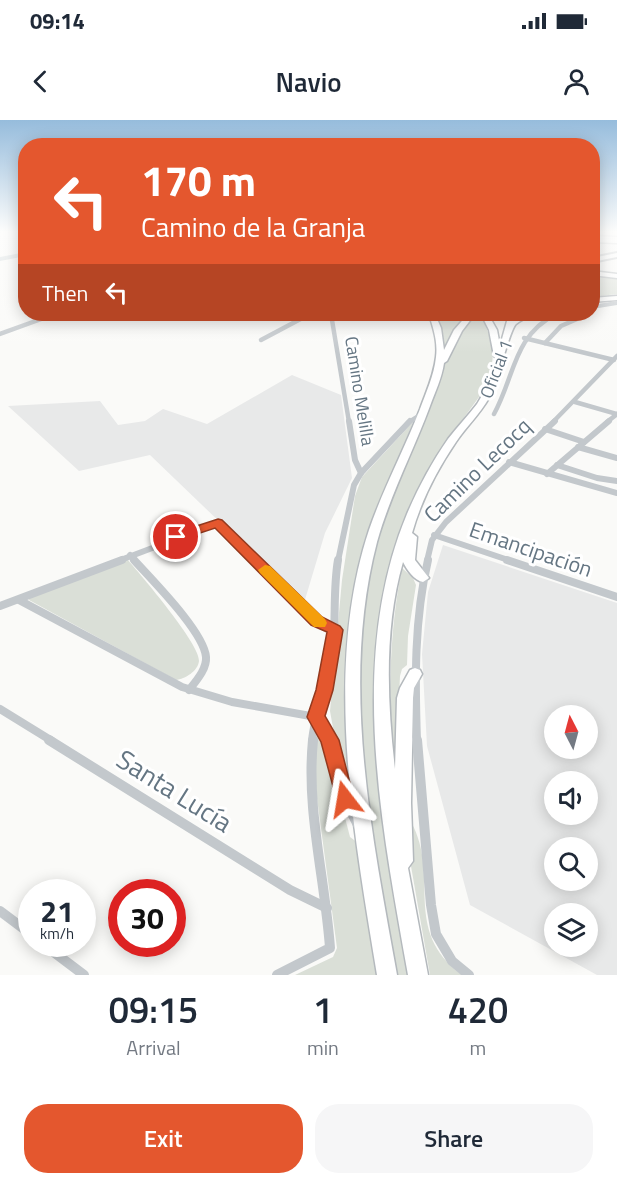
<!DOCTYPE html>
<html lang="en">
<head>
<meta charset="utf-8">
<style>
  body { margin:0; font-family:"Titillium Web",sans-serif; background:#f6f6f7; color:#1f2937; height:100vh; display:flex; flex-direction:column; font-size:22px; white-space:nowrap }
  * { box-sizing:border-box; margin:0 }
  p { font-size:20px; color:#747a83 }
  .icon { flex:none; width:33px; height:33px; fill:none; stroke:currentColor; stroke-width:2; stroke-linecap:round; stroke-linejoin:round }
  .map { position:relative; height:855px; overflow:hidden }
  .drawer { display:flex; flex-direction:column; background:#fff; flex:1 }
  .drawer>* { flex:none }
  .guide { position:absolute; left:18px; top:18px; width:582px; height:183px; border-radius:24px; box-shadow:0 3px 15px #0003; background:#e4572e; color:#fff; overflow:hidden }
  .needle { width:39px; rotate:354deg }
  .buttons { position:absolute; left:544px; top:585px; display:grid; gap:12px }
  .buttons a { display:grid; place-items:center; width:54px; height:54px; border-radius:50%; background:#fff; box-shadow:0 3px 15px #0003; font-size:30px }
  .speed { position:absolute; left:18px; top:759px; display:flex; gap:12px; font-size:30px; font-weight:700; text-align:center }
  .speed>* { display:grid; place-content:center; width:78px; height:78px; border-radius:50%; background:#fff; box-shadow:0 3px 15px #0003; line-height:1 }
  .speed small { font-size:15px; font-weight:400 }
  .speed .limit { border:9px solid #d22; background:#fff; color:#111 }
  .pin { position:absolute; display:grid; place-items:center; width:51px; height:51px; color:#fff; margin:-26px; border:3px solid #fff; border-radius:50%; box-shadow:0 2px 6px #0007 }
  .me { position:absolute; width:66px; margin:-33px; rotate:346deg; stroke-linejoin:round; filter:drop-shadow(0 0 4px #0008) }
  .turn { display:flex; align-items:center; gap:21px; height:126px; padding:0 24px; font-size:27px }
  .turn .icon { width:78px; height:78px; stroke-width:2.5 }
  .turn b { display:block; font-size:42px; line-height:51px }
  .then { display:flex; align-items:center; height:57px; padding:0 24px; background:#0003; gap:12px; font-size:22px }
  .eta { display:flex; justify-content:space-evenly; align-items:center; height:102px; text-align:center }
  .eta b { font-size:36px; font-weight:600; line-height:42px }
  .action { display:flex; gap:12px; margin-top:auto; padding:12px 24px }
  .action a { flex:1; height:69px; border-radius:24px; background:#e4572e; color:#fff; font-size:24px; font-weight:600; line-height:69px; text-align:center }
  .action a+a { background:#f6f6f7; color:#1f2937 }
  .status { display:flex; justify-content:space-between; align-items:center; height:42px; padding:0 30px; background:#fff; direction:ltr }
  .status svg { height:16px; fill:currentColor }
  header { display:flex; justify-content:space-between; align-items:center; height:78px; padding:0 24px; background:#fff; font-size:27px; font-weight:600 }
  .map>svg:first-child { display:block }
</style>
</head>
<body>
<div class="status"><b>09:14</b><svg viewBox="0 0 49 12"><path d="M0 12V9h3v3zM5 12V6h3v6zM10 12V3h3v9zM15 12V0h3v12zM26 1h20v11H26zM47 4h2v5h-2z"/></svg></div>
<header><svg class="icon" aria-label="back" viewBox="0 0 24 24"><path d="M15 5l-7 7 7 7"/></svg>Navio<svg class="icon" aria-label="person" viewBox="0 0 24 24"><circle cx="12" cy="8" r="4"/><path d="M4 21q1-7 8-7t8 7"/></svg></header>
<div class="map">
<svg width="617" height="855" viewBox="0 0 617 855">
  <rect width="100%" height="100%" fill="#fafaf8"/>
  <!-- built -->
  <g fill="#e8e9e9" fill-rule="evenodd">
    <path d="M 292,255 L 341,275 L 352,358 L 325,413 L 304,483 L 150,335 L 79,351 L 8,286 L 100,281 L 118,305 L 145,301 L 163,289 L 207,304 Z"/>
    <path d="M 443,425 L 617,483 L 617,855 L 597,855 L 470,785 L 427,626 L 422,534 L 428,472 ZM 555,596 L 588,596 L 588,628 L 555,628 ZM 555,662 L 588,662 L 588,694 L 555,694 ZM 555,728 L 588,728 L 588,760 L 555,760 ZM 555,794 L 588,794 L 588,826 L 555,826 Z"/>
  </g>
  <!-- green -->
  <g fill="#dadfd7">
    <path d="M 592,154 L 617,157 L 617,174 L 593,177 Z"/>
    <path d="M 435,194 L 467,194 L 457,206 L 444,229 L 442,211 Z"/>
    <path d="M 475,194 L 481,194 L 491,220 L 493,235 L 491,251 L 479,277 L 436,336 L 409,387 L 391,439 L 379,510 L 410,855 L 395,855 C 371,717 341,570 375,431 C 385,389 405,348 421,308 C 436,270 447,224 475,194 Z"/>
    <path d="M 413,302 L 369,413 L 352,484 L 346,557 L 351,682 L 337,630 L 330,591 L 342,460 L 355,376 L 362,357 Z"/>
    <path d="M 127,439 C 140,454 201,525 199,541 C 198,551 185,559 176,560 L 29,480 L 30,477 Z"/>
    <path d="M 402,448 L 413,458 L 416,465 L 408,516 L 407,545 L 402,549 L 400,556 L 395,659 C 388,588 388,518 402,448 Z"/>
    <path d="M 318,608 L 333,651 L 350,717 L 358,723 L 377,855 L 295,855 L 333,837 L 337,828 L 314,656 L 315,626 Z"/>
    <path d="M 411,702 C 441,756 401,810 462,855 L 430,855 L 408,729 Z"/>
  </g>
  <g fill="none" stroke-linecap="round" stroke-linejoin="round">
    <!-- river -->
    <path fill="#bbc7cb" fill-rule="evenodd" d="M 26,132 L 26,136 L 0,141 L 0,137 Z"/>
    <defs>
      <path id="secondary" d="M 592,116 L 617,117 L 617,119 L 592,118 Z"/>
      <path id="primary" d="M 617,133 L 617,137 L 592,142 L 592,138 Z"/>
      <g id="highway">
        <path d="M 592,118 L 617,119 L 617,123 L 592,122 Z"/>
        <path d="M 592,128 L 595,130 L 595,136 L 592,138 Z"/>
        <path d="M 592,151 L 617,154 L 617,158 L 592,155 Z"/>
        <path d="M 617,176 L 617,180 L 592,182 L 592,178 Z"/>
        <path d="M 429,194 L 435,194 L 441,208 L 444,230 L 454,210 L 468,194 L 475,194 L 462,211 L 447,241 L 444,243 C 442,258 435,272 430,286 C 413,332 390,375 377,422 C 340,563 372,715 397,855 L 377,855 C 354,715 323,548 369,410 C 383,369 404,330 420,289 C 426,272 434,256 436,237 C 438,221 433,208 429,194 Z"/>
        <path d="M 481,194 L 488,194 L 497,210 L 500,226 L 509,194 L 515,194 L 514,199 L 524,194 L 532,194 C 527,198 521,200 516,204 C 509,211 498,262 489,278 C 480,294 466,307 456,322 C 437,350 421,381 412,413 L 417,417 L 415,440 L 429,458 L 423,462 C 414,460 407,450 403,442 C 384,507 387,582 395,649 L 397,578 L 400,568 L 410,550 L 415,548 L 420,550 L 422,554 L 414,568 L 413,578 L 411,683 L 413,741 L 408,748 L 428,855 L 408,855 C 382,708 347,538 407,394 C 418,368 432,342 448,319 C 457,307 468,296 477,284 C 486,270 491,254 496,238 L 494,236 L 489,210 Z"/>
      </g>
    </defs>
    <!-- secondary casing -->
    <use href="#secondary" stroke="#b3babf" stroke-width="3"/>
    <!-- primary casing -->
    <use href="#primary" stroke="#b5babe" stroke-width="4"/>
    <!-- highway casing -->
    <use href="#highway" stroke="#b4b9bd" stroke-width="3"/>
    <!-- street-far4 -->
    <g stroke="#c3c8cc" stroke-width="4">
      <path d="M 592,187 L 617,183"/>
      <path d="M 564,194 L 569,196"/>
      <path d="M 51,196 L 56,194"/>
      <path d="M 307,196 L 310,194"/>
      <path d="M 553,196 L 556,194"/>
    </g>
    <!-- street-far3 -->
    <g stroke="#c3c8cc" stroke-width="4.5">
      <path d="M 331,194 L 349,302"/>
      <path d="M 565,194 L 576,198"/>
      <path d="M 0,214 L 55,194"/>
      <path d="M 524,218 L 614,240"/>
      <path d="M 261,220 L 310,194"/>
      <path d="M 545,223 L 561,206 L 584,196"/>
      <path d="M 575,282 L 617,294"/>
      <path d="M 494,294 C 515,256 513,216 556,194"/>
      <path d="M 409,302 L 422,294"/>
      <path d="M 553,302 L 617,236"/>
      <path d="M 607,302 L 617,294"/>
    </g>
    <!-- street-far2 -->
    <g stroke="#c3c8cc" stroke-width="6">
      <path d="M 349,301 L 355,340 L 361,353"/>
      <path d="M 545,309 L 584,322"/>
      <path d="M 578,327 L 617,338"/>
      <path d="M 509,342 L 617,373"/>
      <path d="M 557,345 L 597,358 L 617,361"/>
      <path d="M 547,354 L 609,301"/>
      <path d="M 434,415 L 511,441"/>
      <path d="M 130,435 L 135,441"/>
      <path d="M 118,441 L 218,403 L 256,441"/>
      <path d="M 338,441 L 354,365 L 361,353 L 410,301"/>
      <path d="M 427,441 L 432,420 L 446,402 L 555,301"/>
    </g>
    <!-- street-far1 -->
    <g stroke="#c3c8cc" stroke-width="8">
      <path d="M 134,440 C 152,460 204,512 206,537 C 207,549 196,561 189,570"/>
      <path d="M 255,440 L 317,501 L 335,509"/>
      <path d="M 507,440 L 617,477"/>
      <path d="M 19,480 L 182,567 L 232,582 L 316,597"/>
      <path d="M 0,486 L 122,440"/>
      <path d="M 0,589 L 52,621"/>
      <path d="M 316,597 L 328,621"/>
      <path d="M 312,621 C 315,589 329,559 333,527 C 336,498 333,469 338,440"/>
      <path d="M 417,621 C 415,560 414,500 428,440"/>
    </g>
    <!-- street -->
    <g stroke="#c3c8cc" stroke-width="10">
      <path d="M 49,620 L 290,770 L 327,788"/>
      <path d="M 328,620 L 345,680 L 358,705"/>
      <path d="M 417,620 L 431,785 L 436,814 L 452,841 L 469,855"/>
      <path d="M 0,791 L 32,815"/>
      <path d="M 43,824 L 84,855"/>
      <path d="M 277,855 L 330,828 C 325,758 306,690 313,620"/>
    </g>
    <!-- secondary -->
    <use href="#secondary" fill="#fff" fill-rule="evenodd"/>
    <!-- primary -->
    <use href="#primary" fill="#fff" fill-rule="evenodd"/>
    <!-- highway -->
    <use href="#highway" fill="#fff" fill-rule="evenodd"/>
  </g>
  <!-- sky -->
  <linearGradient id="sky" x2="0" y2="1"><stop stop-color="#96bcdc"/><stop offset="0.48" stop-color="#fdfdfc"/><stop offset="1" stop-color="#fdfdfc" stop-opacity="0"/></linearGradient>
  <rect width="617" height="233" fill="url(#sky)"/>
  <!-- route -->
  <path fill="#e4572e" stroke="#94391e" stroke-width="1.5" d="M 218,399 L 222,400 L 322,497 L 340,506 L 343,510 L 333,570 L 325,596 L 339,620 L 354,679 L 352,685 L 345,688 L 338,685 L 321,622 L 307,597 L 316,570 L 327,512 L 311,505 L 215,408 L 176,421 L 170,417 L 172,414 Z"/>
  <!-- slow -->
  <path fill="#f59e0b" d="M 265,445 L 270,446 L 325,499 L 327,503 L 325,507 L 314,507 L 260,453 L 258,450 Z"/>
  <g text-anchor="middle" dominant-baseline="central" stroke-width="6" stroke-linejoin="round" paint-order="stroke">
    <!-- far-street labels -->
    <g font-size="18" fill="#657683" stroke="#fff">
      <text transform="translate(496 249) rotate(-69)">Oficial 1</text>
      <text transform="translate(360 271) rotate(81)">Camino Melilla</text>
    </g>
    <!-- street labels -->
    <g font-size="22" fill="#657683" stroke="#fff">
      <text transform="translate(477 350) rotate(-44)">Camino Lecocq</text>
      <text transform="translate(531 429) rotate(19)">Emancipación</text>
    </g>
    <!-- near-street labels -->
    <g font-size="27" fill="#657683" stroke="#fff">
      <text transform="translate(175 670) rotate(32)">Santa Lucía</text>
    </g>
  </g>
</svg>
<div class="buttons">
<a><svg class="needle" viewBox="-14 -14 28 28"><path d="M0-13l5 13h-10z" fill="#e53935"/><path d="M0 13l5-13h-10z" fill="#747a83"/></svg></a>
<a><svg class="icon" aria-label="sound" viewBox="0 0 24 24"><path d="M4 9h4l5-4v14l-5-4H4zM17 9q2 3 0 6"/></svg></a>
<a><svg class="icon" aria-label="search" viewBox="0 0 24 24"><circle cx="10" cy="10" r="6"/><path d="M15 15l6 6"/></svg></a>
<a><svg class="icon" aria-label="layers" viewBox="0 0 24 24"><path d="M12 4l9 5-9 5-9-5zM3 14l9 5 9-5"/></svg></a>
</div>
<div class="speed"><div>21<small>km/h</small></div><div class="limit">30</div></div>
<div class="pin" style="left:176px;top:417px;background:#d93025"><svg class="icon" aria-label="arrive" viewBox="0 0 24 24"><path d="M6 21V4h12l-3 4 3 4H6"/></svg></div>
<svg class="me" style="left:345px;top:679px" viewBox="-20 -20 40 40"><path d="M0-17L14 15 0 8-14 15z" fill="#e4572e" stroke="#fff" stroke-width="4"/></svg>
<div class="guide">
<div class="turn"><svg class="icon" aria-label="left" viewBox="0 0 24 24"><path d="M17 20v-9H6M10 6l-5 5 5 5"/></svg><div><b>170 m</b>Camino de la Granja</div></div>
<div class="then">Then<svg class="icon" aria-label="left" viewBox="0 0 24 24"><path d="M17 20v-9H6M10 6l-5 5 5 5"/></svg></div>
</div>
</div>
<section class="drawer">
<div class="eta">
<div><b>09:15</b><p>Arrival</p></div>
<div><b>1</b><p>min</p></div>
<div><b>420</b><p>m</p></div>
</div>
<div class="action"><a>Exit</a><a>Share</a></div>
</section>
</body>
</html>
